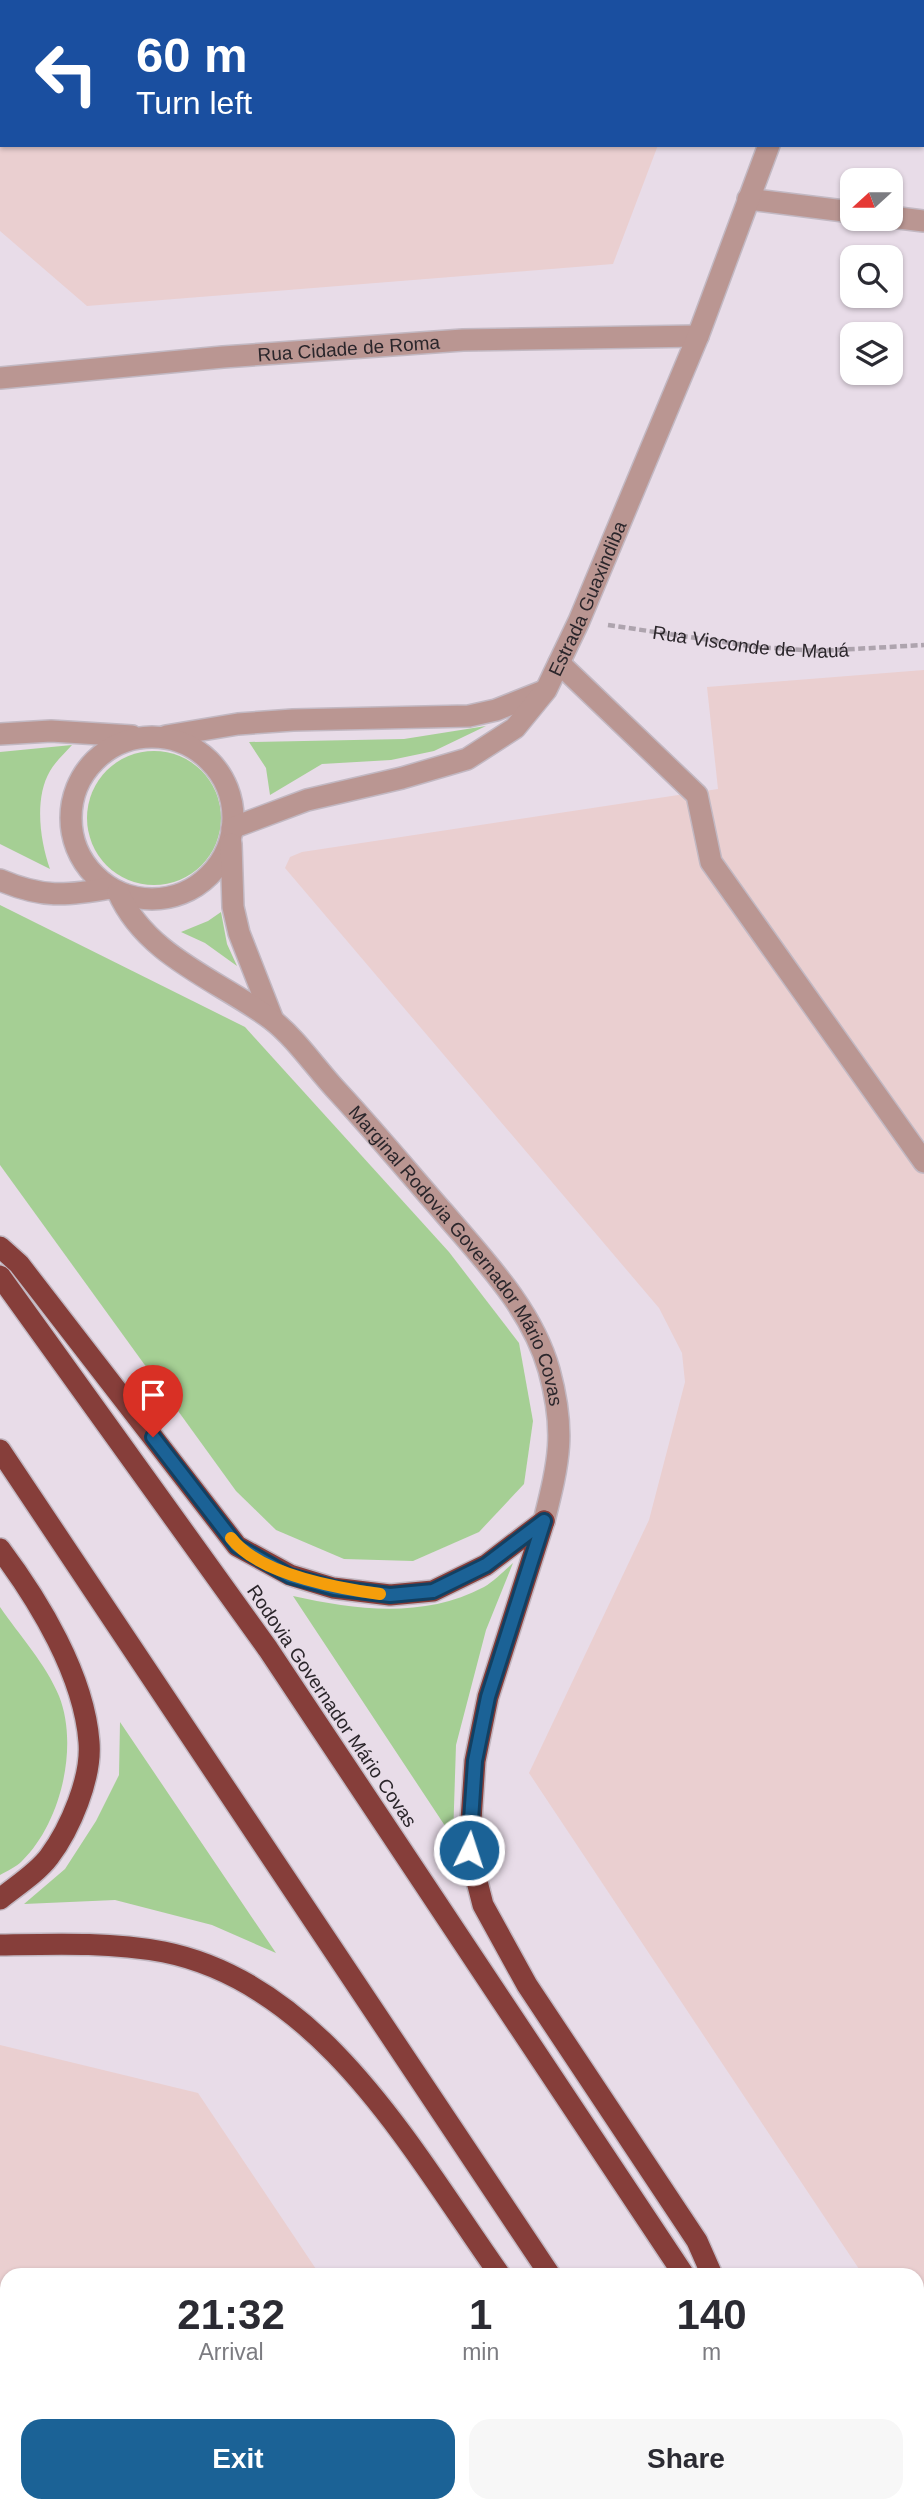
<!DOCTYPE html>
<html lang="en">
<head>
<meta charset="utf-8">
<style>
  body { margin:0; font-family:Arial,sans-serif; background:#f7f7f7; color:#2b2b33; height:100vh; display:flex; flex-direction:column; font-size:26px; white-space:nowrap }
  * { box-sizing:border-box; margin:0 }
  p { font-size:23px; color:#7c7c81 }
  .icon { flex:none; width:38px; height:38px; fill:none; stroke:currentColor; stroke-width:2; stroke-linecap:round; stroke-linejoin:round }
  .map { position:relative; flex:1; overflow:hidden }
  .details { position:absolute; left:0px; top:2268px; width:924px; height:245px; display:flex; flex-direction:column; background:#fff; border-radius:21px 21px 0 0; box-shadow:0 2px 5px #0004 }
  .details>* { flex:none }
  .guide { position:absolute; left:0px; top:0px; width:924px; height:147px; box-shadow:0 2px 5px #0004; background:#1a4fa0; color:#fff; overflow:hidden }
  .needle { width:46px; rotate:249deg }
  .fabs { position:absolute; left:840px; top:168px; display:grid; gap:14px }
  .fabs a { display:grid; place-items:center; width:63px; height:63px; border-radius:14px; background:#fff; box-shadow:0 2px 5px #0004; font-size:35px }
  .pin { position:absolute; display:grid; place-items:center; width:60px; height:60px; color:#fff; margin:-72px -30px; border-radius:50% 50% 50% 0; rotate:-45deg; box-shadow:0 0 7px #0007 }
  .pin .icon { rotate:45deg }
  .me { position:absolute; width:77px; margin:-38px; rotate:4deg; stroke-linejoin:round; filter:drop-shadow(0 0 5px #0008) }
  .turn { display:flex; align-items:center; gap:24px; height:147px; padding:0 21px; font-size:32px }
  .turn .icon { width:91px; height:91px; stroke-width:2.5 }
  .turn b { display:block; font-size:49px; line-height:60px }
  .eta { display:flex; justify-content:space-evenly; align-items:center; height:119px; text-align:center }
  .eta b { font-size:42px; font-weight:600; line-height:49px }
  .button { display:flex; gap:14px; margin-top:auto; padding:14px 21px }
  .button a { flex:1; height:80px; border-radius:21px; background:#1b6296; color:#fff; font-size:28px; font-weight:600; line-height:80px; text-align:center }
  .button a+a { background:#f7f7f7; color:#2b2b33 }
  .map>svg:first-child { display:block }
</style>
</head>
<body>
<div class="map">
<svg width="924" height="2513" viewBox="0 0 924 2513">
  <rect width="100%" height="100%" fill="#e8dce8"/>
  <!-- industrial -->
  <g fill="#eacfd0">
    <path d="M 0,0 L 712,0 L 2,2 L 2,145 L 658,145 L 613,264 L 87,306 L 0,231 Z"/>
    <path d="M 924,670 L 924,2367 L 917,2356 L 917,2275 L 863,2275 L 529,1773 L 649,1520 L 685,1382 L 682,1353 L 659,1308 L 285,868 L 290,857 L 302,852 L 718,789 L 707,687 Z"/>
    <path d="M 0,2045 L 198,2093 L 320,2275 L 7,2275 L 7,2506 L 474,2506 L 478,2513 L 0,2513 Z"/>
  </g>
  <!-- green -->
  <g fill="#a5cf94">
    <path d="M 486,726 L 434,751 L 391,760 L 322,764 L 270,795 L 266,768 L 249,742 L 404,739 Z"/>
    <path d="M 72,745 C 65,753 55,762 50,771 C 34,798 40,841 50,869 L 0,844 L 0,752 Z"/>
    <circle cx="154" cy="818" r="67"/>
    <path d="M 0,905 L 245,1027 L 449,1252 L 519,1343 L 533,1421 L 524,1484 L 479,1532 L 413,1561 L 344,1559 L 276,1530 L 236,1491 L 0,1165 Z"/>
    <path d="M 221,912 L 227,944 L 237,966 L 205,943 L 181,932 L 208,921 Z"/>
    <path d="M 513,1563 L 486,1630 L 456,1745 L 453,1838 L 293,1596 C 356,1610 423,1619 484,1587 C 494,1581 504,1571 513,1563 Z"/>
    <path d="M 0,1607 C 19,1635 46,1664 59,1696 C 79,1746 61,1823 22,1861 C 16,1867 7,1871 0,1875 Z"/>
    <path d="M 120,1722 L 276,1953 L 212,1925 L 115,1900 L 24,1904 L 65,1869 L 96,1821 L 119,1775 Z"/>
  </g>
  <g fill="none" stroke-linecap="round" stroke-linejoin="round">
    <defs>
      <g id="minor">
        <path d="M 825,2 L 825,0"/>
        <path d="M 748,199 L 852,212"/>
        <path d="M 891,217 L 924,221"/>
        <path id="s2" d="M 0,378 L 223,357 L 463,340 L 698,336"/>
        <path d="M 559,663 L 697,795 L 711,862 L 924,1162"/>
        <path d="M 0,734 L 51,731 L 132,736"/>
        <path d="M 166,736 L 238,724 L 293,720 L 469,716 L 496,710 L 544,691"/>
        <circle cx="152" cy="818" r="81"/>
        <path id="s3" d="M 232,828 L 307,800 L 402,778 L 467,759 L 515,728 L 546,690 L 579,621 L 698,336 L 769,145"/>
        <path d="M 231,844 L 233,907 L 239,933 L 273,1020"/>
        <path d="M 0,880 C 42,898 66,896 110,888"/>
        <path id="s4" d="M 118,892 C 146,956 218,980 271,1019 C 296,1038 317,1070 339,1093 C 375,1132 409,1173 444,1213 C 484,1260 532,1309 549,1370 C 566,1432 559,1461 544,1521"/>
        <path d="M 0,2336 L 7,2342"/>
        <path d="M 188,2506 L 196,2513"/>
      </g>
      <g id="highway">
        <path d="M 0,1247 L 19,1264 L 237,1546 L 290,1575 L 333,1588 L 390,1595 L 433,1591 L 486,1565 L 544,1521"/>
        <path d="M 0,1276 L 268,1649 L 684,2275"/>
        <path d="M 0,1450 L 550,2275"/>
        <path d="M 544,1521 L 488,1697 L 475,1761 L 469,1850 L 483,1905 L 527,1985 L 697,2241 L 712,2275"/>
        <path d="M 0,1549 C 39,1601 84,1675 89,1742 C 92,1778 70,1829 49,1857 C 37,1873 16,1886 0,1899"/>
        <path d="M 0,1945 C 56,1944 109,1942 164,1952 C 323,1984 414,2154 500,2275"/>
        <path d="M 704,2506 L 709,2513"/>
        <path d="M 839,2506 L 844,2513"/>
      </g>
    </defs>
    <!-- minor casing -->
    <use href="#minor" stroke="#c2b8c2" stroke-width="24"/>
    <!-- highway casing -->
    <use href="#highway" stroke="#c2b8c2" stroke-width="24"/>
    <!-- path -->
    <path stroke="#aea4ae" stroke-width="4.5" stroke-dasharray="7 3.5" stroke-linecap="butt" id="s1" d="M 608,625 L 757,647 L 819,651 L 924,645"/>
    <!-- minor -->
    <use href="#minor" stroke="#ba9692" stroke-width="21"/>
    <!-- highway -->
    <use href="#highway" stroke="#863e3a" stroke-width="21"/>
  </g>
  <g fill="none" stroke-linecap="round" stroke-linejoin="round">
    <defs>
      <path id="route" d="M 153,1437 L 237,1546 L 290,1576 L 334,1588 L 390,1595 L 433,1591 L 486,1565 L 544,1521 L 488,1697 L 475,1761 L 469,1850"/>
    </defs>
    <!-- route casing -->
    <use href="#route" stroke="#124062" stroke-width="18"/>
    <!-- route -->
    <use href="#route" stroke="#1b6296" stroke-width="12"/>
    <!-- slow -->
    <path stroke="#f59e0b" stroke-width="12" d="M 231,1538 C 259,1574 336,1588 380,1594"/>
  </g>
  <g text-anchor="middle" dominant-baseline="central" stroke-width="5" stroke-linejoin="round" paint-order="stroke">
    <!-- street labels -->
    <g font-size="19" fill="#2b262b" stroke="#e8dce8">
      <text stroke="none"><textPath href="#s2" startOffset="350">Rua Cidade de Roma</textPath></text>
      <text stroke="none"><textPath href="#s3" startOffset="452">Estrada Guaxindiba</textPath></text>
      <text stroke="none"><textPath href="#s1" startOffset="144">Rua Visconde de Mauá</textPath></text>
      <text stroke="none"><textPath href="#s4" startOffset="506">Marginal Rodovia Governador Mário Covas</textPath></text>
      <text transform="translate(332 1706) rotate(56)">Rodovia Governador Mário Covas</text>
    </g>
  </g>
</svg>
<div class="fabs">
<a><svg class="needle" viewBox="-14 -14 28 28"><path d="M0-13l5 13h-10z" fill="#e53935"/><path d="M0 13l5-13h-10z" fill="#7c7c81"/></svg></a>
<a><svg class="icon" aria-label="search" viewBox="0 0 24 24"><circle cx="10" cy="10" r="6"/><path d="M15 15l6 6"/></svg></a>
<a><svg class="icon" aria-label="layers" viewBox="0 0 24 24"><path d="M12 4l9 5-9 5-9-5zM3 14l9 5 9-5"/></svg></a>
</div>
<div class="pin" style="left:153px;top:1437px;background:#d93025"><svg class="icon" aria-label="arrive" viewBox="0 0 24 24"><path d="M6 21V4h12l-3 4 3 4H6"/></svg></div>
<svg class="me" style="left:469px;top:1850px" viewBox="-20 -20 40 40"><circle r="17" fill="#1b6296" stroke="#fff" stroke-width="3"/><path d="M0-11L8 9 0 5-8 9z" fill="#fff"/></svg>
<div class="guide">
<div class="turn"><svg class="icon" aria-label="left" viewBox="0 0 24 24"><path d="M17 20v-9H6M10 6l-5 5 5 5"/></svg><div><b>60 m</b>Turn left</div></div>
</div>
<section class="details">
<div class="eta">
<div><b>21:32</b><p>Arrival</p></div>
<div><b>1</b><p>min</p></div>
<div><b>140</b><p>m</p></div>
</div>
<div class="button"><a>Exit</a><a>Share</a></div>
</section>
</div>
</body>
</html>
